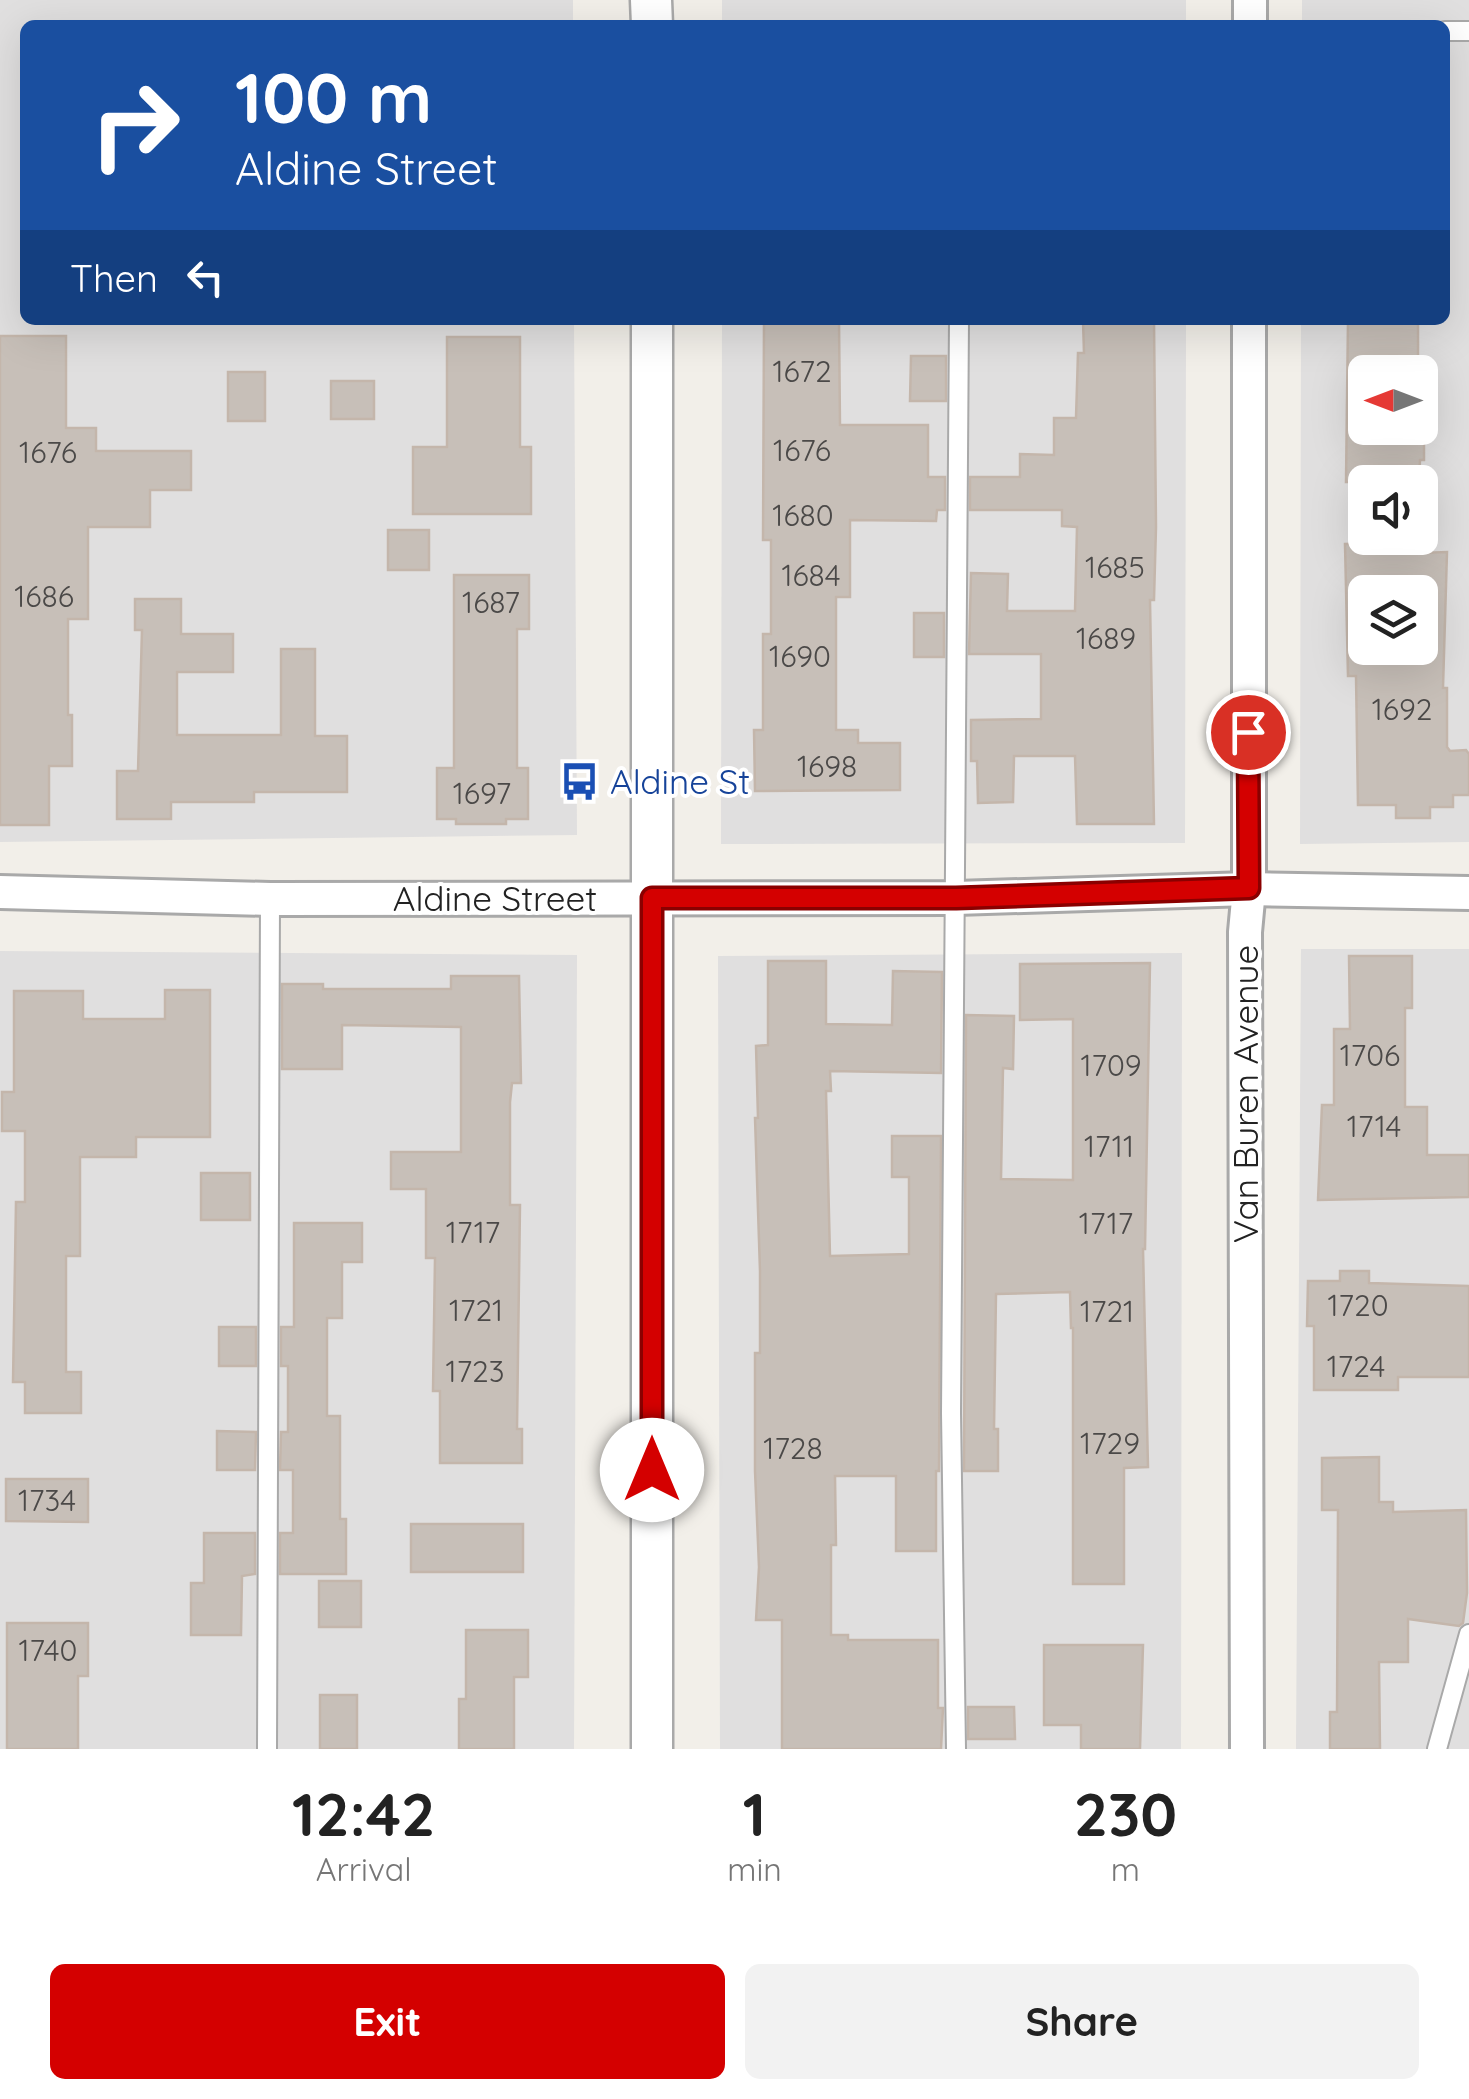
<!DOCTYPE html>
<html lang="en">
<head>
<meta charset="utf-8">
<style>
  body { margin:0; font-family:Quicksand,sans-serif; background:#f2f2f2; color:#222; height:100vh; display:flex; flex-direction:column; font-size:38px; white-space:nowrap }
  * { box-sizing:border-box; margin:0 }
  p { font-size:32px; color:#767676 }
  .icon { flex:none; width:55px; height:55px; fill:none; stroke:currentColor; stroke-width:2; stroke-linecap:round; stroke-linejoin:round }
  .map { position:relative; height:1749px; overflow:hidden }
  .sheet { display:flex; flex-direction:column; background:#fff; flex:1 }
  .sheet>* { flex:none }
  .banner { position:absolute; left:20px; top:20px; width:1430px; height:305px; border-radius:15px; box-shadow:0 10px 40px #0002; background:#1a4fa0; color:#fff; overflow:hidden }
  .needle { width:65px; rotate:270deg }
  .tools { position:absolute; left:1348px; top:355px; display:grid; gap:20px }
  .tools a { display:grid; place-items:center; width:90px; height:90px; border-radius:15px; background:#fff; box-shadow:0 10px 40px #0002; font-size:50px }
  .pin { position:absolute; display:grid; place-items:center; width:85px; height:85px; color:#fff; margin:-42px; border:5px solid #fff; border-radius:50%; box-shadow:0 2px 10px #0007 }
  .me { position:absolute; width:110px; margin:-55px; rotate:0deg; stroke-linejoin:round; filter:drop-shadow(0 0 8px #0008) }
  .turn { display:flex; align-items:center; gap:35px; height:210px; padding:0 50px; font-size:45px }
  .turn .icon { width:130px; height:130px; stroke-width:2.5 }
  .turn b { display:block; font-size:70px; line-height:85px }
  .then { display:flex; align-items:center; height:95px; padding:0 50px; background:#0003; gap:20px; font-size:38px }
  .eta { display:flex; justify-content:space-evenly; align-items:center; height:170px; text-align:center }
  .eta b { font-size:60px; font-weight:700; line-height:70px }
  .cta { display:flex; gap:20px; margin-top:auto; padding:20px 50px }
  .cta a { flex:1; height:115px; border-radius:15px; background:#d40000; color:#fff; font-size:40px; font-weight:700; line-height:115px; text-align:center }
  .cta a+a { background:#f2f2f2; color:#222 }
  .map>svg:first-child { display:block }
</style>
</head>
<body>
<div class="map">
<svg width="1469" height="1749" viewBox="0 0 1469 1749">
  <rect width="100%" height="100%" fill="#f2efe9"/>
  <!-- residential -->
  <g fill="#e0dfdf" fill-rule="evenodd">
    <path d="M 0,0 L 573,0 L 573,25 L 25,25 L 25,320 L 574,320 L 577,835 L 0,842 Z"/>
    <rect x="722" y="0" width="464" height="25"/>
    <path d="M 1302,0 L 1469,0 L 1469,842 L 1300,844 L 1301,320 L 1445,320 L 1445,25 L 1302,25 ZM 1365,372 L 1420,372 L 1420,428 L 1365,428 ZM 1365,482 L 1420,482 L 1420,538 L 1365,538 ZM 1365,592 L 1420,592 L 1420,648 L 1365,648 Z"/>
    <path d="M 722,320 L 1186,320 L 1185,843 L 721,844 Z"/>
    <path d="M 1301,949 L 1469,949 L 1469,1749 L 1296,1749 Z"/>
    <path d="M 0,951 L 577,955 L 574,1749 L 0,1749 Z"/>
    <path d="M 1182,953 L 1181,1749 L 720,1749 L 718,956 Z"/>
  </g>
  <!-- building -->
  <g fill="#c7bfb8" stroke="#c4b6ab" stroke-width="2.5" fill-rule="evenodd">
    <path d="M 764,320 L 839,320 L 840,425 L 928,425 L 928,477 L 945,477 L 945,510 L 937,510 L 936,521 L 850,520 L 850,597 L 836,597 L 836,730 L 858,730 L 858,743 L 900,743 L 900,790 L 755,791 L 754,730 L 763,730 L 763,634 L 771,634 L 771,540 L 763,540 Z"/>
    <path d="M 1083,320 L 1154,320 L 1156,527 L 1154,600 L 1150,600 L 1154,824 L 1077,824 L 1075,756 L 1014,756 L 1013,802 L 978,803 L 977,761 L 971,761 L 971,720 L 1041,719 L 1041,654 L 969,654 L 971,573 L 1008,574 L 1007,611 L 1075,611 L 1077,527 L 1062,526 L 1062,510 L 970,510 L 970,477 L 1020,477 L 1020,454 L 1054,455 L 1054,418 L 1076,418 L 1078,353 L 1084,353 Z"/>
    <path d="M 1348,320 L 1418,320 L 1418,372 L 1365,372 L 1365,428 L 1420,428 L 1420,412 L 1424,412 L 1424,460 L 1420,460 L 1419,482 L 1346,482 Z"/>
    <path d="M 0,336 L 66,336 L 66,428 L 96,428 L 96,451 L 191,451 L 191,490 L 150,490 L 150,527 L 88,527 L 88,619 L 68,619 L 68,715 L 72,715 L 72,766 L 49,766 L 49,825 L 0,825 Z"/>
    <path d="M 447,337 L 520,337 L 520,447 L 531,447 L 531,514 L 413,514 L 413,447 L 447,447 Z"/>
    <path d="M 911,356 L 946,356 L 946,401 L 910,401 Z"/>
    <rect x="228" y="372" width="37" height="49"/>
    <rect x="331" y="381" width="43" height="38"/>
    <rect x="388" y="530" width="41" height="40"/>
    <path d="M 1420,542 L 1420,553 L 1447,552 L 1443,688 L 1447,688 L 1447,747 L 1450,751 L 1466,750 L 1469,754 L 1469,795 L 1453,795 L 1453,807 L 1430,807 L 1430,818 L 1396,818 L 1396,805 L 1358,805 L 1356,676 L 1348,676 L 1345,544 ZM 1365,592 L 1420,592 L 1420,648 L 1365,648 Z"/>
    <path d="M 454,575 L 529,575 L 529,629 L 517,629 L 517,768 L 528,768 L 528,819 L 506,819 L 506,824 L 456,824 L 456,819 L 437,819 L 437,768 L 454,768 Z"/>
    <path d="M 135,599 L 181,599 L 181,634 L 233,634 L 233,672 L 177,672 L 177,735 L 281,735 L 281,649 L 315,649 L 315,736 L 347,736 L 347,792 L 254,792 L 254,802 L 171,802 L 171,819 L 117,819 L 117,771 L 138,771 L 142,630 L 135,630 Z"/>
    <rect x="914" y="613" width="30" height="44"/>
    <path d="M 1349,956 L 1412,956 L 1412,1008 L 1405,1008 L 1405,1107 L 1427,1107 L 1427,1155 L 1469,1155 L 1469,1197 L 1318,1200 L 1322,1105 L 1334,1105 L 1334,1029 L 1350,1029 Z"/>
    <path d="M 768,961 L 826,961 L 826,1024 L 892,1025 L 893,971 L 942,972 L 941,1073 L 830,1071 L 831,1091 L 826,1091 L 830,1256 L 909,1254 L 909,1177 L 892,1177 L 892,1136 L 941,1136 L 939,1471 L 936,1471 L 936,1551 L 896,1551 L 896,1476 L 835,1476 L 836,1545 L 831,1545 L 831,1635 L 848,1635 L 848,1640 L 938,1640 L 938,1708 L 943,1708 L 941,1749 L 782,1749 L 782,1620 L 756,1620 L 759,1567 L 755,1471 L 755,1353 L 760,1353 L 760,1271 L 755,1118 L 758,1118 L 756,1046 L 768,1045 Z"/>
    <path d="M 1150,963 L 1145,1249 L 1143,1249 L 1148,1467 L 1124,1468 L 1124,1584 L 1073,1584 L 1073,1328 L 1071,1328 L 1070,1292 L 996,1294 L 994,1429 L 998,1429 L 998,1471 L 964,1471 L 966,1015 L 1014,1016 L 1013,1069 L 1003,1068 L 1001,1179 L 1073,1180 L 1073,1019 L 1020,1020 L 1020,964 Z"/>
    <path d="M 451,976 L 519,976 L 521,1083 L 512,1083 L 510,1102 L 510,1205 L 520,1205 L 517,1429 L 522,1429 L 522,1463 L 440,1463 L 440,1391 L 433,1391 L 435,1258 L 426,1258 L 426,1189 L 391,1189 L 391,1152 L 461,1152 L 461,1027 L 342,1025 L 342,1069 L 282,1069 L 282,984 L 323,984 L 323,989 L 451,989 Z"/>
    <path d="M 165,990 L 210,990 L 210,1137 L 136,1137 L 136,1157 L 80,1157 L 80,1256 L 66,1256 L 66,1372 L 81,1372 L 81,1413 L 25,1413 L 25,1382 L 13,1382 L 16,1202 L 25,1202 L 25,1131 L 2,1131 L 2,1092 L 14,1092 L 14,991 L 83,991 L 83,1019 L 165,1019 Z"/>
    <rect x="201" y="1173" width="49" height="47"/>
    <path d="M 294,1223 L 362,1223 L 362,1262 L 342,1262 L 342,1318 L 327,1318 L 327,1416 L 340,1416 L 340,1519 L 346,1519 L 346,1574 L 280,1574 L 280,1533 L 293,1533 L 293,1470 L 280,1470 L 281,1432 L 288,1432 L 288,1366 L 281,1366 L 281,1327 L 294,1327 Z"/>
    <path d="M 1340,1271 L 1369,1271 L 1369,1283 L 1469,1286 L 1469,1377 L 1398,1377 L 1398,1390 L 1314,1390 L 1314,1326 L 1307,1326 L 1308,1281 L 1340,1281 Z"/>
    <rect x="219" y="1327" width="37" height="39"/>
    <path d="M 217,1431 L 256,1432 L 255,1470 L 217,1470 Z"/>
    <path d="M 1379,1457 L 1379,1502 L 1393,1502 L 1393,1512 L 1466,1510 L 1467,1593 L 1463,1623 L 1459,1626 L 1408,1619 L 1408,1662 L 1379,1662 L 1380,1749 L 1330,1749 L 1330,1712 L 1337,1712 L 1338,1510 L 1322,1510 L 1322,1458 Z"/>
    <path d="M 6,1479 L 88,1479 L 88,1522 L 6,1521 Z"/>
    <rect x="411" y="1524" width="112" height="48"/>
    <path d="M 204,1533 L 255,1533 L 255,1574 L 242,1576 L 241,1635 L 191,1635 L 191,1583 L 204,1583 Z"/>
    <rect x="319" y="1581" width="42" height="46"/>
    <path d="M 7,1623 L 88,1623 L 88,1676 L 78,1676 L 78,1749 L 7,1749 Z"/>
    <path d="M 466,1630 L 528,1630 L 528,1677 L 514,1677 L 514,1749 L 459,1749 L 459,1699 L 466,1699 Z"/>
    <path d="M 1044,1645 L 1143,1645 L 1140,1749 L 1081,1749 L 1081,1725 L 1044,1725 Z"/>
    <rect x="320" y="1695" width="37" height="54"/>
    <path d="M 968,1707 L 1014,1707 L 1015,1739 L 968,1739 Z"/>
  </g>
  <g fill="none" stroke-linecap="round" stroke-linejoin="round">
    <defs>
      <g id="service">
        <path d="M 1445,31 L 1469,31"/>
        <path d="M 267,1749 L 270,899"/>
        <path d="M 956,1749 L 951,1413 L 959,320"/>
        <path d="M 1437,1749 L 1469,1634"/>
      </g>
      <g id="minor">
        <path d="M 1250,0 L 1250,25"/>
        <path d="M 0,892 L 270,899 L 956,898 L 1249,889 L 1469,893"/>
        <path d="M 1247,1749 L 1245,932 L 1249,889 L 1249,320"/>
      </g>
      <g id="tertiary">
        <path d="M 651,0 L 652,25"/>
        <path d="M 652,320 L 652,1749"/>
      </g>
    </defs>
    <!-- service casing -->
    <use href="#service" stroke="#a9a9a9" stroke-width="22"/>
    <!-- minor casing -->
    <use href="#minor" stroke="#a9a9a9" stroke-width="38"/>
    <!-- tertiary casing -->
    <use href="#tertiary" stroke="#a9a9a9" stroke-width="45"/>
    <!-- service -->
    <use href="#service" stroke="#fff" stroke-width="18"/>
    <!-- minor -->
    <use href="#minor" stroke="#fff" stroke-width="32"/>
    <!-- tertiary -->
    <use href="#tertiary" stroke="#fff" stroke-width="40"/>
  </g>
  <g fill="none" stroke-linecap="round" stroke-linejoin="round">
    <defs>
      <path id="route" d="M 652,1470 L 652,898 L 956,898 L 1249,888 L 1248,732"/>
    </defs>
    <!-- route casing -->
    <use href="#route" stroke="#8a0000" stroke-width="25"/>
    <!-- route -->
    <use href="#route" stroke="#d40000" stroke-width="18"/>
  </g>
  <!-- icons -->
  <defs>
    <symbol id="bus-bare" viewBox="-9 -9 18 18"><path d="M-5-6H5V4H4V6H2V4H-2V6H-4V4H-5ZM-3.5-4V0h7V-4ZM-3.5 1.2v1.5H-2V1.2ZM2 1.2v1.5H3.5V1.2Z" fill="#1a4fb4" stroke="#fff" stroke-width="2.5" paint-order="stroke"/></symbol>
  </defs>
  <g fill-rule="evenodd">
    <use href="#bus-bare" x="552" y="754" width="55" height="55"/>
  </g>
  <g text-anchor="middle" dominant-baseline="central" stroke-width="8" stroke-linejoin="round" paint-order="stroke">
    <!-- number labels -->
    <g font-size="30" fill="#4b4948">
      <text x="802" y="371">1672</text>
      <text x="802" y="450">1676</text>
      <text x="48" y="452">1676</text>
      <text x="803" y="515">1680</text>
      <text x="1115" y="567">1685</text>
      <text x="811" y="575">1684</text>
      <text x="44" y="596">1686</text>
      <text x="491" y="602">1687</text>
      <text x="1106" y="638">1689</text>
      <text x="800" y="656">1690</text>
      <text x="1402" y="709">1692</text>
      <text x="827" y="766">1698</text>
      <text x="482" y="793">1697</text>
      <text x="1370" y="1055">1706</text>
      <text x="1111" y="1065">1709</text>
      <text x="1374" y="1126">1714</text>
      <text x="1109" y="1146">1711</text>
      <text x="1106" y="1223">1717</text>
      <text x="473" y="1232">1717</text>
      <text x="1358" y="1305">1720</text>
      <text x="476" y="1310">1721</text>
      <text x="1107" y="1311">1721</text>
      <text x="1356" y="1366">1724</text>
      <text x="475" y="1371">1723</text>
      <text x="1110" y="1443">1729</text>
      <text x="793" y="1448">1728</text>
      <text x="47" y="1500">1734</text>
      <text x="48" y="1650">1740</text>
    </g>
    <!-- transit labels -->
    <g font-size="35" fill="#164399" stroke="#fff" text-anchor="start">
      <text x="610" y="781">Aldine St</text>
    </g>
    <!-- street labels -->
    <g font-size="35" fill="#222" stroke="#fff">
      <text x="495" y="898">Aldine Street</text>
      <text transform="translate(1245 1094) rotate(-90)">Van Buren Avenue</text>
    </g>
  </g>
</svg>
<div class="tools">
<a><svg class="needle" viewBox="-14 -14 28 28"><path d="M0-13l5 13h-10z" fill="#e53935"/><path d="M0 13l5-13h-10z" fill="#767676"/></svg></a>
<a><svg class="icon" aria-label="sound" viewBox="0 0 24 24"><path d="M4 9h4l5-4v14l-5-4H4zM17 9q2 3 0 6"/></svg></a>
<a><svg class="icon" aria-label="layers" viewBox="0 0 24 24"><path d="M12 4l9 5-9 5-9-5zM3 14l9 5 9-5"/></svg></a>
</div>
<div class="pin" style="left:1248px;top:732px;background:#d93025"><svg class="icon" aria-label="arrive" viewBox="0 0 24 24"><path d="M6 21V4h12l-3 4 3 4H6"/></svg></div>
<svg class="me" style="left:652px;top:1470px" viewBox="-20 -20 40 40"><circle r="19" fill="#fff"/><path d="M0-13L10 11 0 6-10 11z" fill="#d40000"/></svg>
<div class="banner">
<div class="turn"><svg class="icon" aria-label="right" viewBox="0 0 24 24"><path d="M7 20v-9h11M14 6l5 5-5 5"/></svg><div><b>100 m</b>Aldine Street</div></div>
<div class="then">Then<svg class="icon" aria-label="left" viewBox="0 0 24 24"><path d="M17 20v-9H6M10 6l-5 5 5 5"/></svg></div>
</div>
</div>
<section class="sheet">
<div class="eta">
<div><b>12:42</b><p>Arrival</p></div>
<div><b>1</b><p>min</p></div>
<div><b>230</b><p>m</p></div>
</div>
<div class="cta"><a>Exit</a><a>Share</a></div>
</section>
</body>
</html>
